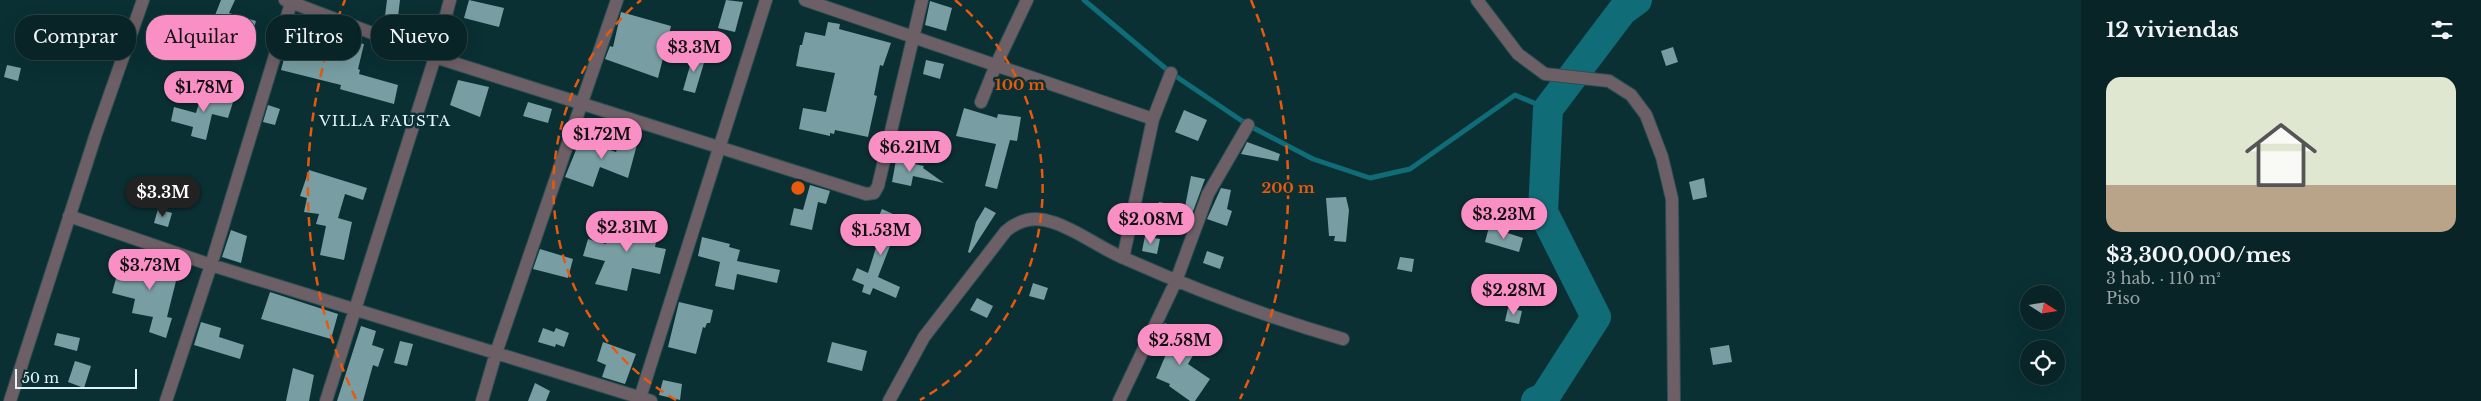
<!DOCTYPE html>
<html lang="es">
<meta charset="utf-8">
<style>
body{margin:0;font-family:"Libre Baskerville",serif;background:#112c2f;color:#f1f3f6;height:100vh;display:flex;flex-direction:column;font-size:19px;white-space:nowrap}
*{box-sizing:border-box;margin:0}
p{font-size:16px;color:#98a4a7}
.icon{flex:none;width:28px;height:28px;fill:none;stroke:currentColor;stroke-width:2;stroke-linecap:round;stroke-linejoin:round}
.map{position:relative;flex:1;overflow:hidden}
.panel{display:flex;flex-direction:column;background:#082427;width:400px}
.panel>*{flex:none}
.guide{position:absolute;left:15px;top:15px;width:475px;height:45px;display:flex;gap:10px}
.needle{width:32px;rotate:102deg}
.buttons{position:absolute;left:2020px;top:285px;display:grid;gap:10px}
.buttons a{display:grid;place-items:center;width:45px;height:45px;border-radius:50%;background:#082427;box-shadow:0 5px 20px #0002,0 0 0 1px #294144;font-size:25px}
.scale{position:absolute;left:15px;bottom:12px;width:122px;box-sizing:border-box;padding-left:5px;border:2px solid #e1f4f7;border-top:0;font-size:14px;line-height:18px;white-space:nowrap;color:#e1f4f7;-webkit-text-stroke:4px #0a3034;paint-order:stroke}
.price{position:absolute;translate:-50% -42px;padding:0 11px;border-radius:18px;background:#fa8fc6;color:#111;font-size:16px;line-height:32px;filter:drop-shadow(0 1px 2px #0008)}
.price::after{content:'';position:absolute;left:50%;top:30px;width:15px;height:11px;margin-left:-8px;background:inherit;clip-path:polygon(0 0,100% 0,50% 100%)}
.price.selected{background:#222;color:#fff}
ul{padding:0;list-style:none}
li{display:grid;align-content:center;gap:10px;height:265px;padding:0 25px}
li span{display:grid;place-items:center;height:155px;border-radius:15px;color:#555}
li>.icon{margin-inline-start:auto}
span .icon{width:90px;height:90px;fill:#fffc;stroke-width:1}
li b{font-size:21px}
h2{display:flex;justify-content:space-between;align-items:center;height:60px;padding:0 25px;font-size:21px}
.pill{padding:0 18px;border-radius:20px;background:#082427;box-shadow:0 5px 20px #0002,0 0 0 1px #294144;font-size:18px;line-height:45px}
.pill.selected{background:#fa8fc6;color:#111}
main{display:flex;flex:1;min-height:0}
.map>svg:first-child{display:block}
</style>
<main>
<div class="map">
<svg width="2081" height="401" viewBox="0 0 2081 401">
<rect width="100%" height="100%" fill="#0a3034"/>
<g fill="none" stroke-linecap="round" stroke-linejoin="round">
<path stroke="#106d77" stroke-width="5" d="M1084 0 1171 73 1248 125 1313 159 1370 178 1410 169 1515 95 1548 109"/>
<path stroke="#106d77" stroke-width="30" d="M1536 401 1544 398 1596 317 1543 212 1548 109 1622 11 1637 0"/>
</g>
<path fill="#789ea3" d="M221 0H235L229 13 256 21 251 38 235 34 212 23Z
M387 0H400L397 25 384 24Z
M469 0 504 8 499 27 464 18Z
M726 0 743 2 735 32 718 28Z
M930 1 952 8 946 31 925 25Z
M621 12 671 26 658 78 605 59 610 46 613 47Z
M294 21 332 34V36L364 44 358 69 360 70 359 74 398 85 394 104 343 90 340 89 341 85 281 70Z
M828 22 840 24 839 29 891 43 883 66 880 65 874 95 877 96 868 137 835 130 834 134 830 133V136L799 129 803 108 826 112 835 73 796 66 800 45H802L805 32 825 36Z
M1673 47 1678 62 1666 66 1661 51Z
M694 52 706 56 695 93 683 90Z
M926 60 944 64 940 79 923 74Z
M7 65 21 68 18 81 4 77Z
M458 80 489 87 480 117 450 105Z
M203 90 234 99 228 118 212 114 206 140 191 136 193 127 171 121 174 107 196 113Z
M528 102 552 109 548 123 523 116Z
M268 105 280 109 275 125 263 122Z
M964 108 997 118 998 114 1021 117 1017 141 1010 140 997 189 985 186 996 144 956 136Z
M1184 110 1207 120 1198 141 1175 132Z
M624 131 639 137 628 178 600 167 593 187 565 177 580 140 616 152Z
M1247 142 1280 154 1278 161 1241 154Z
M896 160 924 166 923 168 944 183 913 176 911 186 892 182Z
M309 170 367 188 363 200 345 194 338 218 352 222 344 260 320 255 326 226 316 224 319 214 304 212 307 198 300 196Z
M1191 176 1205 179 1188 225 1155 217 1159 202 1185 207Z
M1704 178 1707 197 1693 200 1689 182Z
M810 185 830 191 826 204 818 202 812 230 790 225 794 208 803 210Z
M1221 188 1231 190 1227 209 1232 211 1227 226 1207 219Z
M1346 197 1349 210 1346 242 1334 241 1335 236H1329L1326 198Z
M985 207 996 213 970 253 968 252 976 222Z
M158 209 172 213 168 227 154 223Z
M882 209 904 219 896 239 893 238 878 277 900 287 896 298 873 288 870 295 862 292 864 285 852 280 857 268 868 273 881 232 873 229Z
M616 215 659 227 655 247 666 249 660 274 632 268 627 291 595 284 605 261 583 256 588 239 606 244 607 240 610 241Z
M1489 227 1523 238 1519 252 1485 242Z
M231 230 247 236 241 263 222 257Z
M1145 236 1160 239 1157 254 1142 251Z
M702 237 730 244 729 247 740 250 737 261 780 270 777 283 737 274 734 290 715 286 720 262 698 256Z
M540 249 573 259 568 278 533 269Z
M1207 251 1224 257 1220 269 1203 263Z
M1400 257 1414 259 1412 272 1397 269Z
M168 259 187 265 184 279 177 277 167 317 172 318 166 338 149 332 153 317 132 313 135 299 112 293 121 260 164 272Z
M1033 283 1048 288 1044 300 1029 296Z
M270 292 338 314 331 339 261 319Z
M977 298 993 306 987 318 970 310Z
M679 302 713 310 710 323H707L705 328 703 327 696 354 668 347Z
M1508 308 1522 311 1519 324 1505 321Z
M201 322 221 328 219 337 244 345 240 359 194 345Z
M1165 323 1177 329 1174 334 1198 347 1188 364 1210 379 1195 401H1190L1169 386 1170 384 1156 378 1169 347 1157 341Z
M361 326 376 331 372 345 384 349 378 367 373 365 363 401H337Z
M543 328 554 332 556 328 569 333 564 347 556 344 555 347 538 342Z
M57 333 80 338 77 351 54 345Z
M400 341 413 344 407 366 394 363Z
M603 342 636 354 625 384 602 377 606 365 597 361Z
M832 342 867 351 862 371 827 362Z
M1729 345 1732 362 1713 365 1710 348Z
M75 361 91 366 84 388 68 382Z
M293 368 314 375 309 401H286Z
M663 380 682 384 680 400 659 395Z
M535 383 550 391 546 401H528Z"/>
<g fill="none" stroke-linecap="round" stroke-linejoin="round">
<g stroke="#2c4f53" stroke-width="14">
<path id="minor" d="M285 0 435 57 866 194 874 193 878 186 922 0
M805 0 1153 119 1171 73
M1477 0 1518 54 1545 74 1609 81 1631 95 1646 115 1662 157 1672 199 1674 401
M981 102 996 65 1027 0
M69 216 211 265 651 401
M1123 258 1153 119
M10 401 96 134 143 0
M166 401 211 265 292 0
M326 401 435 57 450 0
M482 401 496 353 617 0
M639 401 766 0
M889 401 924 337 1006 231C1019 220 1035 216 1052 222 1078 230 1101 249 1126 259 1196 290 1270 318 1343 339
M1119 401 1176 281 1208 194 1248 125"/>
</g>
<use href="#minor" stroke="#6c5f65" stroke-width="12"/>
</g>
<g fill="none" stroke="#e8590c" stroke-width="2.5" stroke-dasharray="9 6">
<path d="M676 400A245 245 0 0 1 641 0M955 0A245 245 0 0 1 920 400"/>
<path d="M356 399A490 490 0 0 1 345 0M1251 0A490 490 0 0 1 1240 399"/>
</g>
<g text-anchor="middle" dominant-baseline="central" stroke-width="5" stroke-linejoin="round" paint-order="stroke">
<g font-size="15" letter-spacing="1" fill="#e1f4f7" stroke="#0a3034">
<text x="385" y="120">VILLA FAUSTA</text>
</g>
</g>
<circle cx="798" cy="188" r="8" fill="#e8590c" stroke="#0a3034" stroke-width="2.5"/>
<g font-size="15" text-anchor="middle" font-weight="bold" fill="#e8590c" stroke="#0a3034" stroke-width="5" stroke-linejoin="round" paint-order="stroke">
<text x="1020" y="90">100 m</text>
<text x="1288" y="193">200 m</text>
</g>
</svg>
<div class="buttons">
<a><svg class="needle" viewBox="-14 -14 28 28"><path d="M0-13l5 13h-10z" fill="#e53935"/><path d="M0 13l5-13h-10z" fill="#98a4a7"/></svg></a>
<a><svg class="icon" aria-label="locate" viewBox="0 0 24 24"><circle cx="12" cy="12" r="6"/><path d="M12 2v4M12 18v4M2 12h4M18 12h4"/></svg></a>
</div>
<div class="scale">50 m</div>
<b class="price" style="left:694px;top:73px">$3.3M</b>
<b class="price" style="left:204px;top:113px">$1.78M</b>
<b class="price" style="left:602px;top:160px">$1.72M</b>
<b class="price" style="left:910px;top:173px">$6.21M</b>
<b class="price selected" style="left:163px;top:218px">$3.3M</b>
<b class="price" style="left:1504px;top:240px">$3.23M</b>
<b class="price" style="left:1151px;top:245px">$2.08M</b>
<b class="price" style="left:627px;top:253px">$2.31M</b>
<b class="price" style="left:881px;top:256px">$1.53M</b>
<b class="price" style="left:150px;top:291px">$3.73M</b>
<b class="price" style="left:1514px;top:316px">$2.28M</b>
<b class="price" style="left:1180px;top:366px">$2.58M</b>
<div class="guide">
<a class="pill">Comprar</a>
<a class="pill selected">Alquilar</a>
<a class="pill">Filtros</a>
<a class="pill">Nuevo</a>
</div>
</div>
<section class="panel">
<h2>12 viviendas<svg class="icon" aria-label="filters" viewBox="0 0 24 24"><path d="M4 7h16M4 17h16"/><circle cx="9" cy="7" r="2"/><circle cx="15" cy="17" r="2"/></svg></h2>
<ul>
<li><span style="background:linear-gradient(#dfe7d0 70%,#b9a48a 0)"><svg class="icon" aria-label="home" viewBox="0 0 24 24"><path d="M3 11l9-7 9 7M6 9v11h12V9"/></svg></span><div><b>$3,300,000/mes</b><p>3 hab. · 110 m²</p><p>Piso</p></div></li>
</ul>
</section>
</main>
